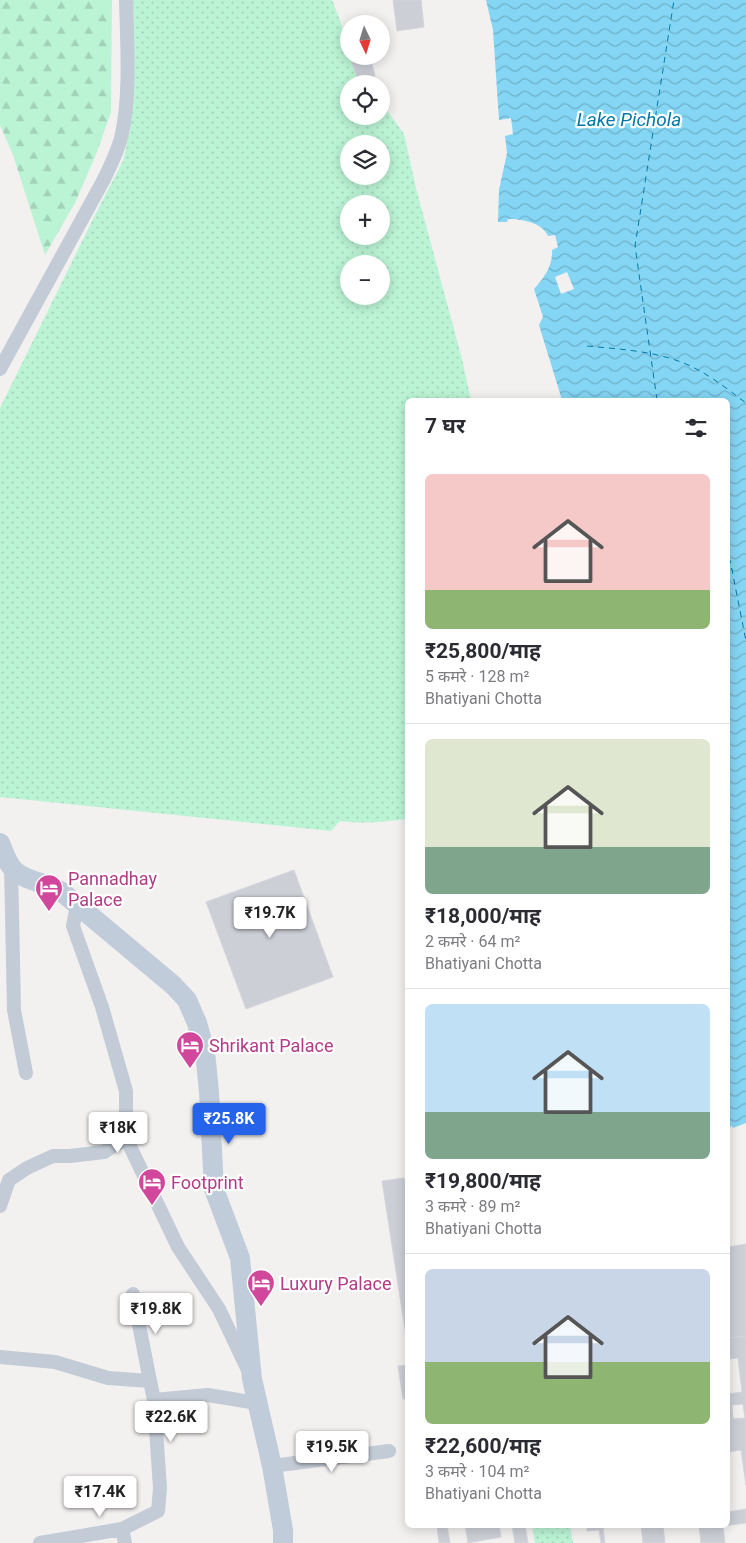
<!DOCTYPE html>
<html lang="hi">
<meta charset="utf-8">
<style>
body{margin:0;font-family:Roboto,"Noto Sans Devanagari",sans-serif;background:#f2f2f3;color:#2b2b33;height:100vh;display:flex;flex-direction:column;font-size:19px;white-space:nowrap}
*{box-sizing:border-box;margin:0}
p{font-size:16px;color:#7c7c81}
.icon{flex:none;width:28px;height:28px;fill:none;stroke:currentColor;stroke-width:2;stroke-linecap:round;stroke-linejoin:round}
.map{position:relative;flex:1;overflow:hidden}
.details{position:absolute;left:405px;top:398px;width:325px;height:1130px;display:flex;flex-direction:column;background:#fff;border-radius:8px;box-shadow:0 2px 12px #0003}
.details>*{flex:none}
.needle{width:32px;rotate:176deg}
.controls{position:absolute;left:340px;top:15px;display:grid;gap:10px}
.controls a{display:grid;place-items:center;width:50px;height:50px;border-radius:50%;background:#fff;box-shadow:0 2px 12px #0003;font-size:25px}
.price{position:absolute;translate:-50% -42px;padding:0 11px;border-radius:5px;background:#fff;color:#222;font-size:16px;line-height:32px;filter:drop-shadow(0 1px 2px #0008)}
.price::after{content:'';position:absolute;left:50%;top:30px;width:15px;height:11px;margin-left:-8px;background:inherit;clip-path:polygon(0 0,100% 0,50% 100%)}
.price.active{background:#2563eb;color:#fff}
ul{padding:0;list-style:none}
li{display:grid;align-content:center;gap:10px;height:265px;padding:0 20px}
li+li{border-top:1px solid #e1e1e2}
li span{display:grid;place-items:center;height:155px;border-radius:8px;color:#555}
li>.icon{margin-inline-start:auto}
span .icon{width:90px;height:90px;fill:#fffc;stroke-width:1}
li b{font-size:21px}
h2{display:flex;justify-content:space-between;align-items:center;height:60px;padding:0 20px;font-size:21px}
.map>svg:first-child{display:block}
</style>
<div class="map">
<svg width="746" height="1543" viewBox="0 0 746 1543">
<defs>
<pattern id="forest-firs" width="22" height="20" patternUnits="userSpaceOnUse" patternTransform="scale(1.25)"><rect width="22" height="20" fill="#bbf4d5"/><path d="M5 1l3.5 6h-7zM16 11l3.5 6h-7z" fill="#a2d3b9"/></pattern>
<pattern id="park-dots" width="8" height="8" patternUnits="userSpaceOnUse" patternTransform="scale(1.25)"><rect width="8" height="8" fill="#bbf4d5"/><path d="M2 2h.1M6 6h.1" fill="none" stroke="#a2d3b9" stroke-width="1.8" stroke-linecap="round"/></pattern>
<pattern id="water-waves" width="16" height="10" patternUnits="userSpaceOnUse" patternTransform="scale(1.25)"><rect width="16" height="10" fill="#84d6f4"/><path d="M0 5q4-4 8 0t8 0" fill="none" stroke="#6eb0c9"/></pattern>
</defs>
<rect width="100%" height="100%" fill="#f3f0f0"/>
<path fill="url(#forest-firs)" d="M0 0H112L111 112 97 152 75 203 45 255 13 155 0 125Z"/>
<path fill="url(#park-dots)" fill-rule="evenodd" d="M132 0H332L340 20 349 56H350L358 81 362 84H349V116H381V102L404 134 416 188 462 359 471 400H408L407 819C384 822 363 824 340 821L331 831 0 797V408L95 215 123 161 130 130ZM349 144H381V176H349ZM349 204H381V236H349ZM349 264H381V296H349Z
M532 1525H570L573 1543H535Z"/>
<path fill="url(#water-waves)" d="M486 0H746V1123L733 1128 732 1126 728 1128V400H562L539 325 543 317 534 289C544 278 553 266 552 250L558 247 555 235 548 236C542 222 521 219 508 219L507 222H498L499 190 507 153 505 136 513 134 511 118 499 120 493 30Z"/>
<path fill="#f3f0f0" d="M567 272 574 289 561 294 555 277Z"/>
<g fill="none" stroke-linecap="round" stroke-linejoin="round">
<path stroke="#027aa8" stroke-width="1" stroke-dasharray="6 5" stroke-linecap="butt" d="M587 346C619 349 652 351 681 362 705 371 726 388 746 403
M657 400 635 246 674 0
M728 558 730 560 746 641"/>
</g>
<path fill="#cccfd6" stroke="#d4d6dc" fill-rule="evenodd" d="M393 0H421L424 27 397 31Z
M350 56H370L375 76 358 81Z
M294 870 333 977 246 1009 206 902Z
M404 1178 408 1199V1349L382 1181Z
M746 1244V1336L728 1338V1247Z
M746 1336V1485L741 1450 728 1452V1386V1394L742 1392 738 1358 728 1359V1338ZM743 1404 745 1418 733 1419 732 1405Z
M408 1365V1399H403L398 1366Z
M746 1509V1523L723 1526 725 1543H701L699 1525H728V1512Z
M437 1525H447L450 1543H439Z
M465 1525H499L501 1537 468 1543Z
M512 1525H525L528 1543H515Z
M587 1525H627L603 1528 605 1543H601L599 1530 587 1531Z
M641 1525H663L665 1543H643Z"/>
<g fill="none" stroke-linecap="round" stroke-linejoin="round">
<path stroke="#c3cbd6" stroke-width="14" d="M0 369 103 181C110 167 117 153 121 138 131 97 127 42 126 0
M11 866 14 1010 26 1073
M77 905 73 926 102 1007 126 1091V1138L178 1247 219 1309 247 1368
M0 1206 9 1180 27 1168 53 1156H70L104 1152 126 1138
M133 1294 150 1381
M0 1357 55 1362 108 1378 150 1381 154 1400 208 1395 257 1403
M272 1466 389 1451
M122 1529 125 1543
M40 1543 122 1529 158 1511 160 1488 154 1400"/>
<path stroke="#c1ccdb" stroke-width="20" d="M0 843C4 852 7 864 15 871 27 882 47 882 62 892L173 985 187 1000 197 1023 205 1051 209 1092 214 1189 240 1258 252 1379 272 1466 283 1530V1543"/>
</g>
<defs>
<g id="hotel-pin" transform="scale(1.4375)"><path d="M0 17L-7.5 6A9.5 9.5 0 1 1 7.5 6Z" fill="#d1479c" stroke="#fff"/><path d="M-6-4.5h1.5V1H6V5H4.5V3h-9V5H-6ZM-4 0a1.8 1.8 0 1 1 3.6 0ZM.5 0V-2.5h3Q6-2.5 6 0Z" fill="#fff"/></g>
</defs>
<g fill-rule="evenodd">
<use href="#hotel-pin" x="49" y="888"/>
<use href="#hotel-pin" x="190" y="1045"/>
<use href="#hotel-pin" x="152" y="1182"/>
<use href="#hotel-pin" x="261" y="1283"/>
</g>
<g text-anchor="middle" dominant-baseline="central" stroke-width="4.5" stroke-linejoin="round" paint-order="stroke">
<g font-size="18" fill="#b23c85" stroke="#fff" text-anchor="start">
<text x="68" y="878">Pannadhay<tspan x="68" dy="21">Palace</tspan></text>
<text x="209" y="1045">Shrikant Palace</text>
<text x="171" y="1182">Footprint</text>
<text x="280" y="1283">Luxury Palace</text>
</g>
<g font-size="19" font-style="italic" fill="#027aa8" stroke="#fff">
<text x="629" y="119">Lake Pichola</text>
</g>
</g>
</svg>
<div class="controls">
<a><svg class="needle" viewBox="-14 -14 28 28"><path d="M0-13l5 13h-10z" fill="#e53935"/><path d="M0 13l5-13h-10z" fill="#7c7c81"/></svg></a>
<a><svg class="icon" aria-label="locate" viewBox="0 0 24 24"><circle cx="12" cy="12" r="6"/><path d="M12 2v4M12 18v4M2 12h4M18 12h4"/></svg></a>
<a><svg class="icon" aria-label="layers" viewBox="0 0 24 24"><path d="M12 4l9 5-9 5-9-5zM3 14l9 5 9-5"/></svg></a>
<a>+</a>
<a>−</a>
</div>
<b class="price" style="left:270px;top:939px">₹19.7K</b>
<b class="price active" style="left:229px;top:1145px">₹25.8K</b>
<b class="price" style="left:118px;top:1154px">₹18K</b>
<b class="price" style="left:156px;top:1335px">₹19.8K</b>
<b class="price" style="left:171px;top:1443px">₹22.6K</b>
<b class="price" style="left:332px;top:1473px">₹19.5K</b>
<b class="price" style="left:100px;top:1518px">₹17.4K</b>
<section class="details">
<h2>7 घर<svg class="icon" aria-label="filters" viewBox="0 0 24 24"><path d="M4 7h16M4 17h16"/><circle cx="9" cy="7" r="2"/><circle cx="15" cy="17" r="2"/></svg></h2>
<ul>
<li><span style="background:linear-gradient(#f6c9c9 75%,#8fb573 0)"><svg class="icon" aria-label="home" viewBox="0 0 24 24"><path d="M3 11l9-7 9 7M6 9v11h12V9"/></svg></span><div><b>₹25,800/माह</b><p>5 कमरे · 128 m²</p><p>Bhatiyani Chotta</p></div></li>
<li><span style="background:linear-gradient(#dfe7d0 70%,#7fa58c 0)"><svg class="icon" aria-label="home" viewBox="0 0 24 24"><path d="M3 11l9-7 9 7M6 9v11h12V9"/></svg></span><div><b>₹18,000/माह</b><p>2 कमरे · 64 m²</p><p>Bhatiyani Chotta</p></div></li>
<li><span style="background:linear-gradient(#bfe0f5 70%,#7fa58c 0)"><svg class="icon" aria-label="home" viewBox="0 0 24 24"><path d="M3 11l9-7 9 7M6 9v11h12V9"/></svg></span><div><b>₹19,800/माह</b><p>3 कमरे · 89 m²</p><p>Bhatiyani Chotta</p></div></li>
<li><span style="background:linear-gradient(#c9d6e8 60%,#8fb573 0)"><svg class="icon" aria-label="home" viewBox="0 0 24 24"><path d="M3 11l9-7 9 7M6 9v11h12V9"/></svg></span><div><b>₹22,600/माह</b><p>3 कमरे · 104 m²</p><p>Bhatiyani Chotta</p></div></li>
</ul>
</section>
</div>
